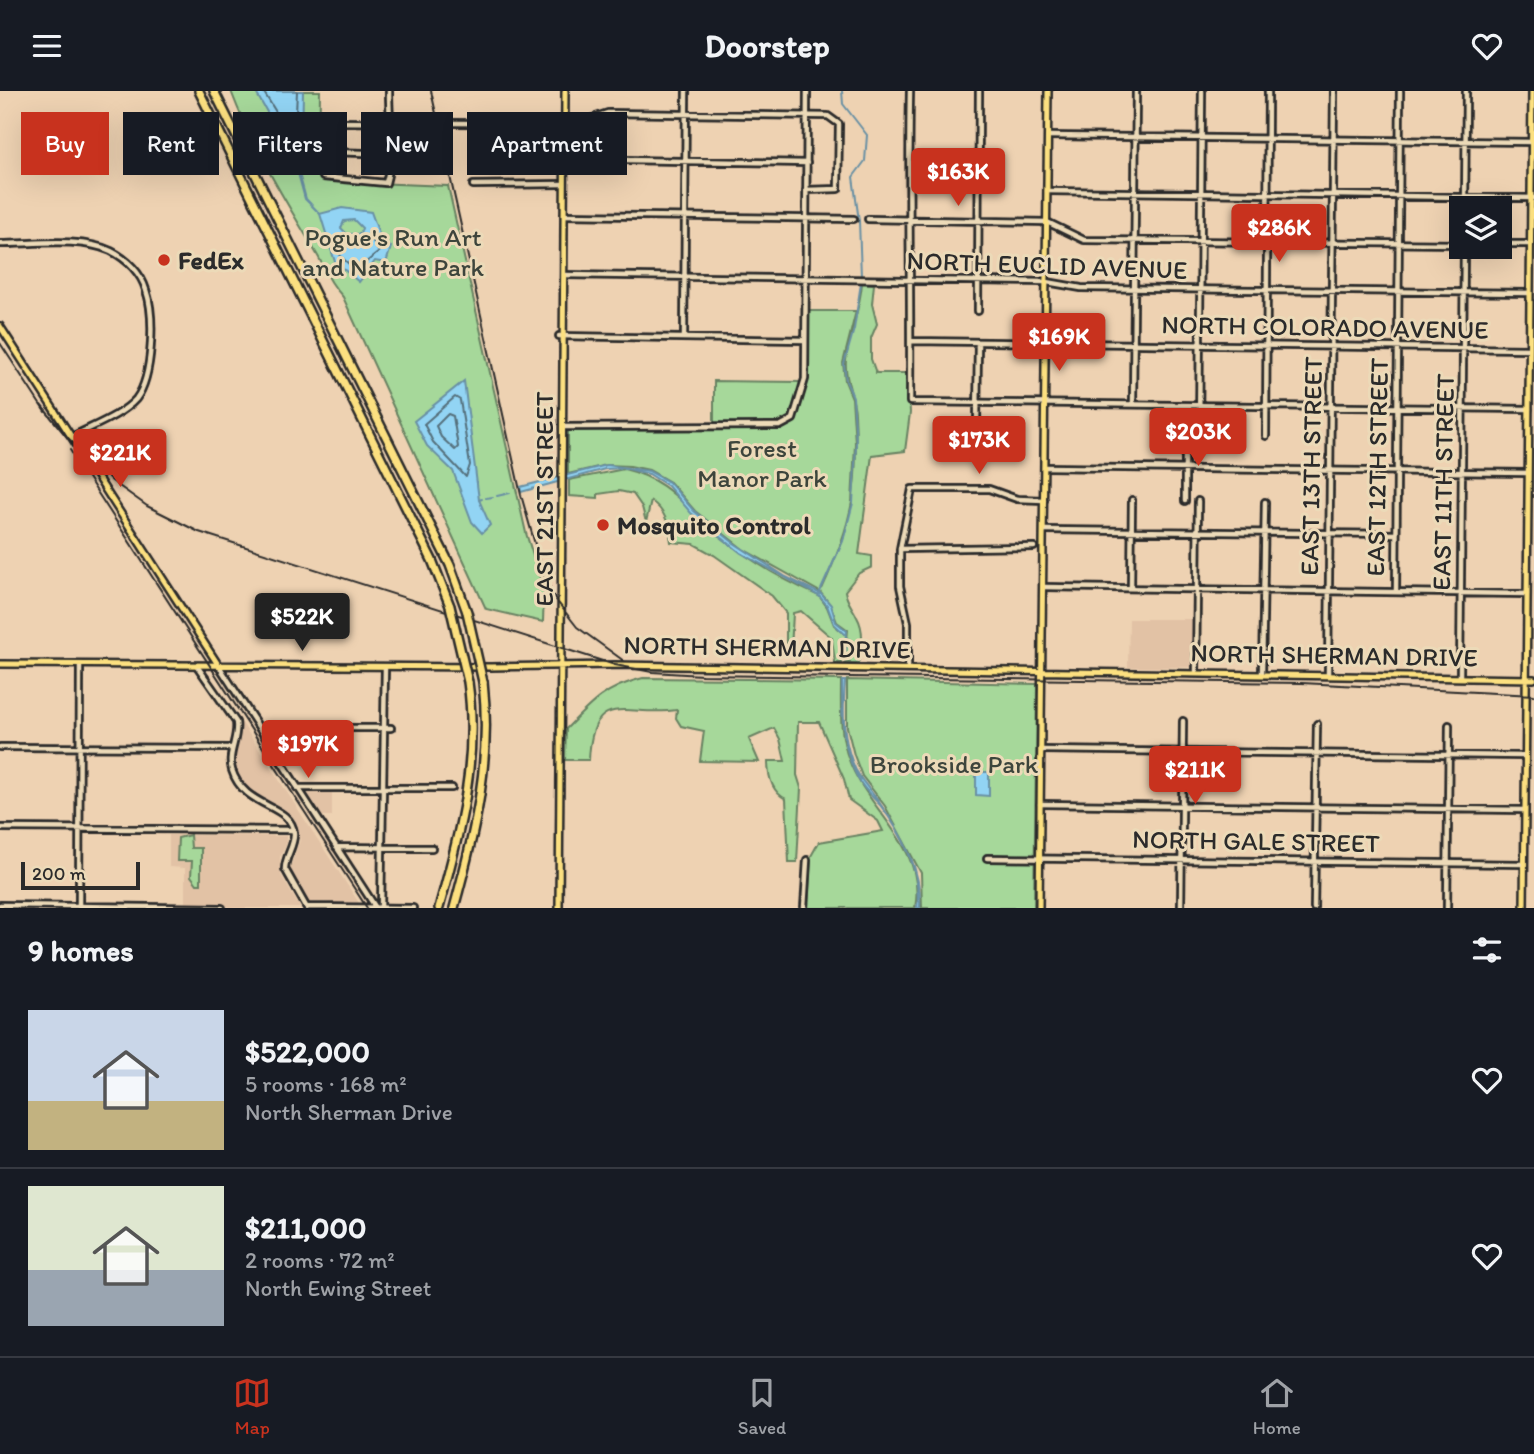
<!DOCTYPE html>
<meta charset="utf-8">
<style>
body{margin:0;font-family:Itim,sans-serif;background:#242831;color:#f1f3f6;height:100vh;display:flex;flex-direction:column;font-size:26px;white-space:nowrap}
*{box-sizing:border-box;margin:0}
p{font-size:23px;color:#9ea1a6}
.icon{flex:none;width:38px;height:38px;fill:none;stroke:currentColor;stroke-width:2;stroke-linecap:round;stroke-linejoin:round}
.map{position:relative;height:817px;overflow:hidden}
.drawer{display:flex;flex-direction:column;background:#171b24;flex:1}
.drawer>*{flex:none}
.hud{position:absolute;left:21px;top:21px;width:700px;height:63px;display:flex;gap:14px}
.controls{position:absolute;left:1449px;top:105px;display:grid;gap:14px}
.controls a{display:grid;place-items:center;width:63px;height:63px;border-radius:0px;background:#171b24;box-shadow:0 7px 28px #0002;font-size:35px}
.scale{position:absolute;left:21px;bottom:18px;width:119px;box-sizing:border-box;padding-left:7px;border:4px solid #2b2b2b;border-top:0;font-size:19px;line-height:24px;white-space:nowrap;color:#2b2b2b;-webkit-text-stroke:5px #ecdab8;paint-order:stroke}
.price{position:absolute;translate:-50% -60px;padding:0 16px;border-radius:7px;background:#c8321e;color:#fff;font-size:23px;line-height:46px;filter:drop-shadow(0 2px 4px #0008)}
.price::after{content:'';position:absolute;left:50%;top:42px;width:21px;height:16px;margin-left:-10px;background:inherit;clip-path:polygon(0 0,100% 0,50% 100%)}
.price.on{background:#222;color:#fff}
ul{padding:0;list-style:none}
li{display:flex;align-items:center;gap:21px;height:175px;padding:0 28px}
li+li{border-top:2px solid #363941}
li span{display:grid;place-items:center;flex:none;width:196px;height:140px;border-radius:0px;color:#555}
li>.icon{margin-inline-start:auto}
span .icon{width:84px;height:84px;fill:#fffc;stroke-width:1}
li b{font-size:30px}
h2{display:flex;justify-content:space-between;align-items:center;height:84px;padding:0 28px;font-size:30px}
.tag{padding:0 24px;border-radius:0px;background:#171b24;box-shadow:0 7px 28px #0002;font-size:24px;line-height:63px}
.tag.on{background:#c8321e;color:#fff}
header{display:flex;justify-content:space-between;align-items:center;height:91px;padding:0 28px;background:#171b24;font-size:32px;font-weight:700}
.tabs{display:flex;justify-content:space-around;align-items:center;height:98px;border-top:2px solid #363941;background:#171b24;font-size:19px;color:#9ea1a6}
.tabs a{display:grid;justify-items:center;gap:4px}
.tabs .on{color:#c8321e}
.map>svg:first-child{display:block}
</style>
<header><svg class="icon" aria-label="menu" viewBox="0 0 24 24"><path d="M4 6h16M4 12h16M4 18h16"/></svg>Doorstep<svg class="icon" aria-label="heart" viewBox="0 0 24 24"><path d="M12 20l-8-8c-3-5 5-10 8-4 3-6 11-1 8 4z"/></svg></header>
<div class="map">
<svg width="1534" height="817" viewBox="0 0 1534 817">
<rect width="100%" height="100%" fill="#eed2b2"/>
<filter id="ink" filterUnits="userSpaceOnUse"><feTurbulence type="fractalNoise" baseFrequency=".0143" numOctaves="2"/><feDisplacementMap in="SourceGraphic" scale="14" xChannelSelector="R" yChannelSelector="G"/><feConvolveMatrix kernelMatrix="1 2 1 2 8 2 1 2 1" color-interpolation-filters="sRGB"/></filter>
<g filter="url(#ink)">
<path fill="#e2c2a5" d="M1129 528H1192V576H1128Z
M240 629 359 812 309 811 290 777 300 749 292 725 280 715 255 705 244 696 237 684 233 662Z
M304 701H332V725H320Z
M169 744 286 745V754L280 766 281 784 300 817H231L212 812H185V777L169 776Z"/>
<path fill="#a6d89a" stroke="#688262" stroke-width="2" d="M231 0H320L319 73 323 90 448 95 526 442 544 500 543 531 486 518 343 206C327 189 326 178 315 160 285 109 252 56 231 0Z
M862 192 874 193 872 213 877 233 871 247V268L876 282H908L910 322 905 360 872 364 859 463 872 465V476L859 482 845 500C847 512 852 515 857 526 865 540 862 557 858 572H845L848 539 837 531 830 513 820 501 743 458 695 420 670 391 649 379 630 375 606 374 568 383V338H714V290L802 291 793 320 806 291V220H856L843 272 845 290 852 307 855 352 852 412 843 449 822 498C853 431 859 396 855 322 854 305 844 288 846 270 848 244 860 221 862 192Z
M624 378C671 389 685 418 722 447 752 471 785 490 819 505L827 516 834 534 846 544 842 572H835L832 547 801 520 793 522 791 559 786 558V522L772 505 714 464 694 453 671 451C669 434 666 420 651 410L646 431 642 416 633 403 619 400 598 403V407L569 405V389Z
M643 587 841 589C841 617 839 643 849 669 866 718 927 755 915 817H808L811 765 819 751 883 740 878 730 849 709 844 688 819 631H798L797 684 801 697 797 771H789L786 708C772 701 768 685 768 670H785L780 648 774 637 749 648 759 671 700 670 704 640 681 635 676 627 677 619C627 627 592 596 589 669H565L566 638C592 611 606 596 643 587Z
M847 589 1037 593 1034 817H922L921 782 885 715 862 685 854 664 847 636Z
M190 744 191 757H201V793H197L191 785 192 770H177L178 747Z"/>
<path fill="#92d4f4" stroke="#6990a4" stroke-width="2" fill-rule="evenodd" d="M255 0H303L302 54 293 61 306 108 320 123 342 117 371 121 382 151 391 156 386 172 375 170 359 191 335 171 320 123 305 108 292 60 288 58ZM354 129 362 137 360 143H347L341 137 344 130Z
M464 290 479 409 490 434 482 442 472 431 453 380 427 355 414 330Z
M607 374 649 380 669 391 694 420 734 452 786 486 821 503 831 514 836 531 847 540 845 568 846 544 834 533 827 514 819 505 741 462 691 422 668 395 649 383 624 377 605 378 521 401 520 396Z
M842 590H845C843 618 842 644 852 670 858 688 871 699 881 714 903 744 922 779 920 817H917C922 781 902 742 880 714 873 706 864 699 859 689 841 657 842 626 842 590Z
M976 681H989V705L976 704Z"/>
<g fill="none" stroke-linecap="round" stroke-linejoin="round">
<path stroke="#546f7b" stroke-width="2" d="M263 0 292 47 295 44 297 0
M369 143 379 161 356 179 341 166 335 148 339 145C350 154 360 152 369 143Z
M455 306 460 309 470 374 466 386 433 351 424 333Z
M448 323 453 325 458 356 455 359 441 346 436 335Z"/>
<path stroke="#6990a4" stroke-width="2" d="M842 0 843 13 867 44 865 70 853 86 859 130 861 185
M497 405 510 402
M486 407 493 406
M479 409 482 408
M819 503 843 450 853 412 856 352 853 306 846 290 844 273 854 238 861 192"/>
<g stroke="#2b2b2b" stroke-width="10">
<path id="minor" d="M389 0C389 29 394 65 386 92L323 86 320 75 323 65 330 61 432 64 435 63 433 32
M910 0C908 104 911 207 910 311L1529 318
M329 31 575 33 608 22 828 25 839 33 838 98 806 99
M1048 45 1533 51
M565 68 807 72
M473 94 564 93
M1047 100 1534 107
M1465 117 1466 0
M564 124 854 128
M868 128 1047 131 1084 149 1461 153
M0 153C34 153 80 146 111 160 127 168 141 182 146 199 155 225 153 286 136 308 121 325 92 335 72 346
M1500 153H1531
M564 184 1047 191 1081 197 1530 202
M978 220 979 0
M559 245 805 249
M684 247 686 0
M911 250 1529 258
M1133 313 1136 0
M977 333 978 251
M563 336 780 335 793 328 805 288 807 0
M1199 344 1202 0
M1266 345 1268 0
M1045 376 1528 382
M1185 410V344
M1045 439 1396 443
M900 458 1034 456
M1044 496 1527 503
M1131 497 1132 409
M1396 501 1400 0
M197 575 236 631C239 647 227 662 232 679 244 718 291 712 294 742 295 755 285 765 285 778L307 817
M219 575 376 817
M908 577V532L900 495V458L912 398H989L1017 408 1044 409
M1196 582 1198 410
M1262 582 1265 411
M1328 583 1334 0
M1460 585 1464 156
M259 637H391
M0 656 231 657
M1041 659 1525 665
M297 697H452
M1040 713 1525 719
M0 737 293 739
M336 756 432 757
M987 767 1524 773
M0 814 222 817
M307 816 413 817
M79 817 80 574
M381 817 385 576
M804 817 807 769
M1181 817 1183 630
M1314 817 1317 633
M1447 817 1449 634"/>
</g>
<g stroke="#2b2b2b" stroke-width="10">
<path id="major" d="M0 235 219 575
M0 573 491 576 615 574 1534 588
M559 817 565 0
M1039 817 1048 0
M1524 817 1532 0"/>
</g>
<g stroke="#2b2b2b" stroke-width="12">
<path id="highway" d="M199 0 432 469 450 515
M214 0 450 474 467 521
M439 817C460 742 479 669 468 591
M454 817C475 741 492 670 483 591"/>
</g>
<use href="#minor" stroke="#ecdab8" stroke-width="4.5"/>
<use href="#major" stroke="#fce080" stroke-width="5"/>
<use href="#highway" stroke="#fce080" stroke-width="7"/>
<path stroke="#2b2b2b" stroke-width="2" d="M431 0 521 404 544 485 556 509 577 536 624 570
M0 252 45 321
M41 314 66 345 112 390 147 415 199 441 615 574 652 581 702 584 1302 592 1534 604
M70 359 367 817"/>
<g stroke="#2b2b2b" stroke-width="12" stroke-linecap="butt">
<path id="highway-bridge" d="M450 515 468 591
M467 521 483 591"/>
</g>
<use href="#highway-bridge" stroke="#fce080" stroke-width="7"/>
</g>
</g>
<g fill="#c8321e" stroke="#ecdab8" stroke-width="2.5">
<circle cx="164" cy="169" r="7"/>
<circle cx="603" cy="434" r="7"/>
</g>
<g text-anchor="middle" dominant-baseline="central" stroke-width="6" stroke-linejoin="round" paint-order="stroke">
<g font-size="26" fill="#3d453c" stroke="#ecdab8">
<text x="393" y="146">Pogue's Run Art<tspan x="393" dy="30">and Nature Park</tspan></text>
<text x="762" y="357">Forest<tspan x="762" dy="30">Manor Park</tspan></text>
<text x="954" y="673">Brookside Park</text>
</g>
<g font-size="26" font-weight="bold" fill="#2b2b2b" stroke="#ecdab8" text-anchor="start">
<text x="178" y="169">FedEx</text>
<text x="617" y="434">Mosquito Control</text>
</g>
<g font-size="26" fill="#2b2b2b" stroke="#ecdab8">
<text transform="translate(1047 174) rotate(2)">NORTH EUCLID AVENUE</text>
<text transform="translate(1325 236) rotate(1)">NORTH COLORADO AVENUE</text>
<text transform="translate(1311 375) rotate(-89)">EAST 13TH STREET</text>
<text transform="translate(1377 376) rotate(-89)">EAST 12TH STREET</text>
<text transform="translate(1443 391) rotate(-89)">EAST 11TH STREET</text>
<text transform="translate(544 408) rotate(-90)">EAST 21ST STREET</text>
<text transform="translate(767 556) rotate(1)">NORTH SHERMAN DRIVE</text>
<text transform="translate(1334 564) rotate(1)">NORTH SHERMAN DRIVE</text>
<text transform="translate(1256 750) rotate(1)">NORTH GALE STREET</text>
</g>
</g>
</svg>
<div class="controls">
<a><svg class="icon" aria-label="layers" viewBox="0 0 24 24"><path d="M12 4l9 5-9 5-9-5zM3 14l9 5 9-5"/></svg></a>
</div>
<div class="scale">200 m</div>
<b class="price" style="left:958px;top:117px">$163K</b>
<b class="price" style="left:1279px;top:173px">$286K</b>
<b class="price" style="left:1059px;top:282px">$169K</b>
<b class="price" style="left:1198px;top:377px">$203K</b>
<b class="price" style="left:979px;top:385px">$173K</b>
<b class="price" style="left:120px;top:398px">$221K</b>
<b class="price on" style="left:302px;top:562px">$522K</b>
<b class="price" style="left:308px;top:689px">$197K</b>
<b class="price" style="left:1195px;top:715px">$211K</b>
<div class="hud">
<a class="tag on">Buy</a>
<a class="tag">Rent</a>
<a class="tag">Filters</a>
<a class="tag">New</a>
<a class="tag">Apartment</a>
</div>
</div>
<section class="drawer">
<h2>9 homes<svg class="icon" aria-label="filters" viewBox="0 0 24 24"><path d="M4 7h16M4 17h16"/><circle cx="9" cy="7" r="2"/><circle cx="15" cy="17" r="2"/></svg></h2>
<ul>
<li><span style="background:linear-gradient(#c9d6e8 65%,#c2b280 0)"><svg class="icon" aria-label="home" viewBox="0 0 24 24"><path d="M3 11l9-7 9 7M6 9v11h12V9"/></svg></span><div><b>$522,000</b><p>5 rooms · 168 m²</p><p>North Sherman Drive</p></div><svg class="icon" aria-label="heart" viewBox="0 0 24 24"><path d="M12 20l-8-8c-3-5 5-10 8-4 3-6 11-1 8 4z"/></svg></li>
<li><span style="background:linear-gradient(#dfe7d0 60%,#9aa5b1 0)"><svg class="icon" aria-label="home" viewBox="0 0 24 24"><path d="M3 11l9-7 9 7M6 9v11h12V9"/></svg></span><div><b>$211,000</b><p>2 rooms · 72 m²</p><p>North Ewing Street</p></div><svg class="icon" aria-label="heart" viewBox="0 0 24 24"><path d="M12 20l-8-8c-3-5 5-10 8-4 3-6 11-1 8 4z"/></svg></li>
</ul>
</section>
<nav class="tabs">
<a class="on"><svg class="icon" aria-label="map" viewBox="0 0 24 24"><path d="M3 6l6-2 6 2 6-2v14l-6 2-6-2-6 2zM9 4v14M15 6v14"/></svg>Map</a>
<a><svg class="icon" aria-label="saved" viewBox="0 0 24 24"><path d="M7 4h10v16l-5-4-5 4z"/></svg>Saved</a>
<a><svg class="icon" aria-label="home" viewBox="0 0 24 24"><path d="M3 11l9-7 9 7M6 9v11h12V9"/></svg>Home</a>
</nav>
